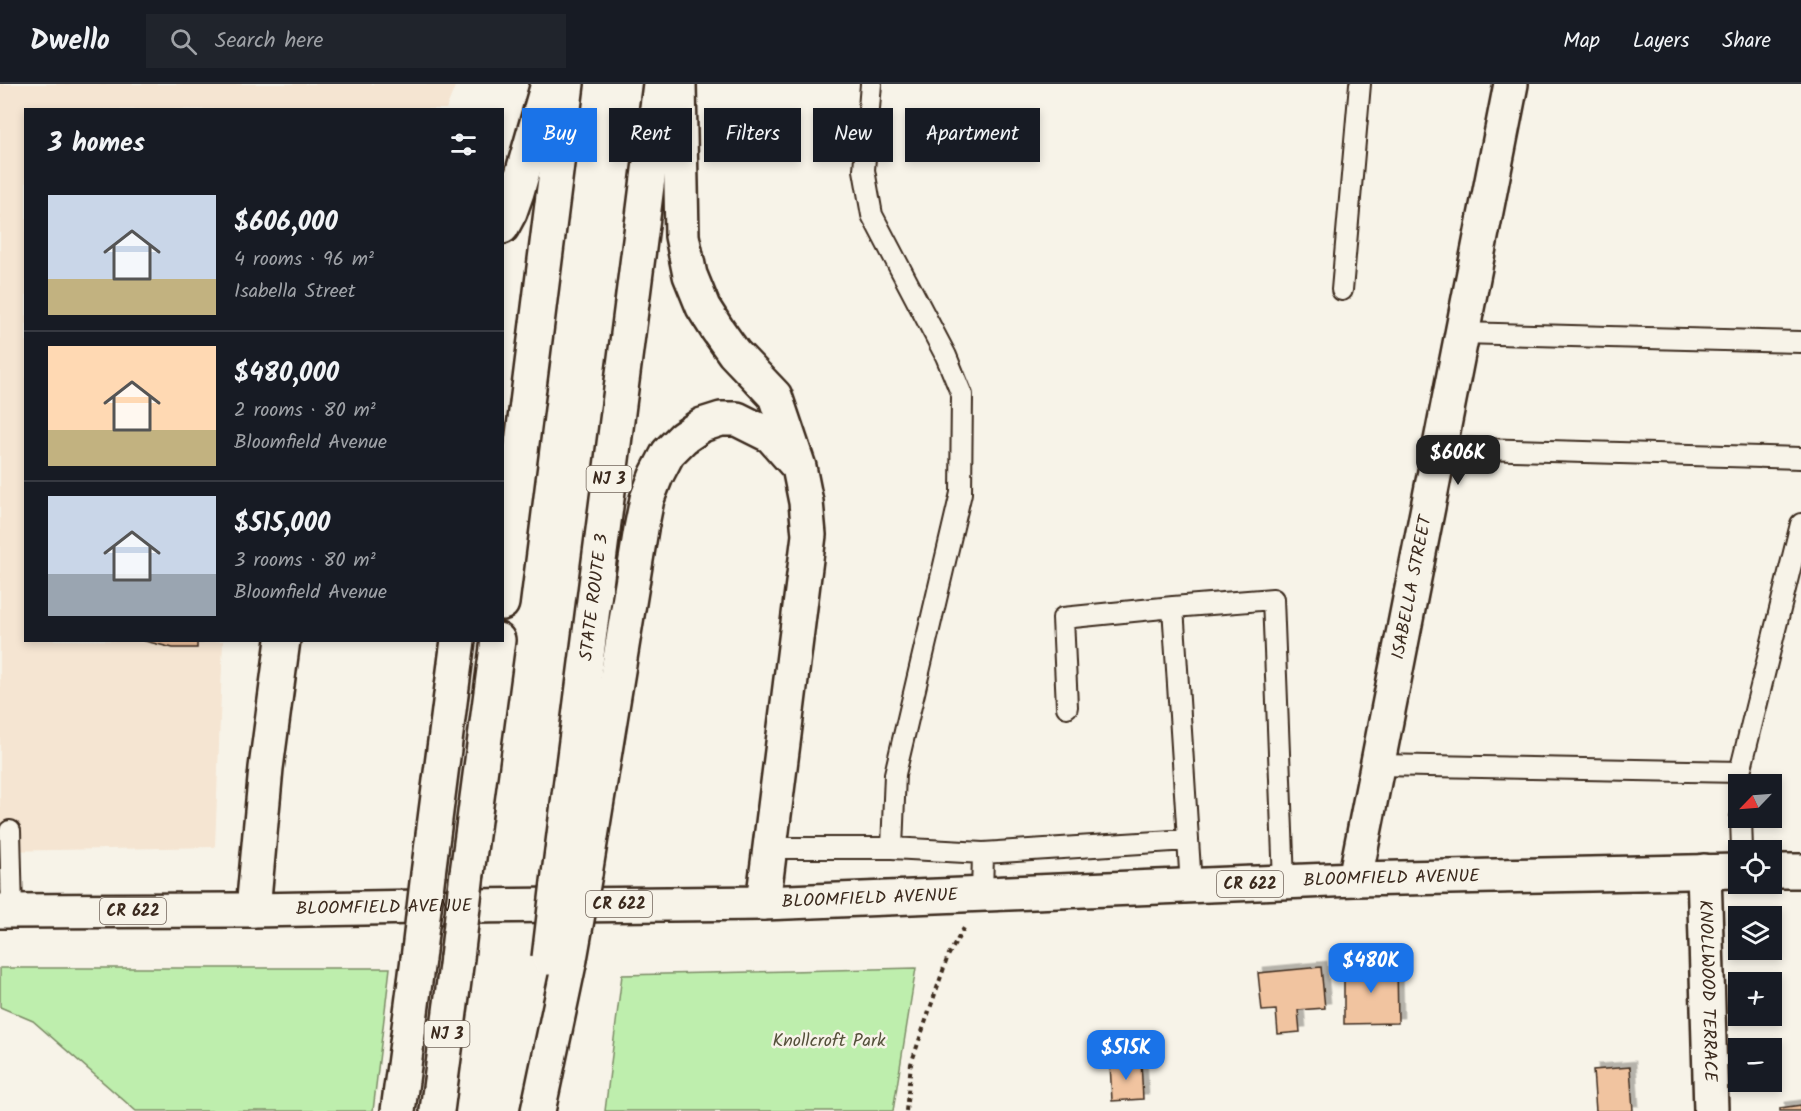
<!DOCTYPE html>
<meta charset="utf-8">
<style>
body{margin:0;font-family:Kalam,sans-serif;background:#20242c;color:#f1f3f6;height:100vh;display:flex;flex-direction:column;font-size:22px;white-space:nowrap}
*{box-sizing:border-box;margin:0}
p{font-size:20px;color:#9ea1a6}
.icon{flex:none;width:33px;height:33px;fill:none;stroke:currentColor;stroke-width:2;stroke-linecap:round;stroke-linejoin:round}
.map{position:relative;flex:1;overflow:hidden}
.details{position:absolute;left:24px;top:24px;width:480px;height:534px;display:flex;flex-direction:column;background:#171b24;border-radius:0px;box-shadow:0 3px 9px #0003}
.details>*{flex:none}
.top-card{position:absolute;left:522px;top:24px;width:570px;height:54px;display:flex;gap:12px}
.needle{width:39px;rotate:245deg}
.buttons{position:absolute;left:1728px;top:690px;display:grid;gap:12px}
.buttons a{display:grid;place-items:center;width:54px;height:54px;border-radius:0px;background:#171b24;box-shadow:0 3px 9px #0003;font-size:30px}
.price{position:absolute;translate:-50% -51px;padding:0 14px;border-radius:12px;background:#1a73e8;color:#fff;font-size:20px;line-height:39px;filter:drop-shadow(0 2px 3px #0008)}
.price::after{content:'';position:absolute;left:50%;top:36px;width:18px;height:14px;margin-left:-9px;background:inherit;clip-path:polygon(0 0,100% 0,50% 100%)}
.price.selected{background:#222;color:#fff}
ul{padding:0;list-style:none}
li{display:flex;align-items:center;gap:18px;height:150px;padding:0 24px}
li+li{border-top:2px solid #363941}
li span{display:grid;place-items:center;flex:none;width:168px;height:120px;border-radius:0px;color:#555}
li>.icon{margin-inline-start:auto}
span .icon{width:72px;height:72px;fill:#fffc;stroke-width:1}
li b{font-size:26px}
h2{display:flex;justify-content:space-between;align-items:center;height:72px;padding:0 24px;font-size:26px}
.tag{padding:0 21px;border-radius:0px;background:#171b24;box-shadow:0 3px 9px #0003;font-size:21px;line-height:54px}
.tag.selected{background:#1a73e8;color:#fff}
header{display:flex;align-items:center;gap:36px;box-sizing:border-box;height:84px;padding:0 30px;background:#171b24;border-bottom:2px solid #363941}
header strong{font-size:28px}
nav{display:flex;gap:33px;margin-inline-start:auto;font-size:21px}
.search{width:420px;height:54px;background:#20242c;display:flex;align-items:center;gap:15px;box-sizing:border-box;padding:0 21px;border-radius:0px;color:#9ea1a6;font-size:22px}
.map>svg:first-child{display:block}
</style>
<header>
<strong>Dwello</strong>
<div class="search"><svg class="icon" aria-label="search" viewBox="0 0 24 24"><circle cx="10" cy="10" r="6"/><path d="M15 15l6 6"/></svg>Search here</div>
<nav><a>Map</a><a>Layers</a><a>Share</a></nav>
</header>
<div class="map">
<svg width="1801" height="1027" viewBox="0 0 1801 1027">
<defs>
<filter id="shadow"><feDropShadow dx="5.5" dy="-5.5" stdDeviation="0" flood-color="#0004"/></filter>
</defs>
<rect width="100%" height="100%" fill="#f7f3e8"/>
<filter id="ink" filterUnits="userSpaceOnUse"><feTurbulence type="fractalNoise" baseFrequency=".0167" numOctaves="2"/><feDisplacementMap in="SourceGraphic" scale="12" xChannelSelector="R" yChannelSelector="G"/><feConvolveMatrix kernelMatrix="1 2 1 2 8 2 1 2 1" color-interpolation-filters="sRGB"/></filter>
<g filter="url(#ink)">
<path fill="#f5e5d2" d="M0 0H456L446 25 26 26V556L223 557 215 763 0 767Z"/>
<path fill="#beeead" stroke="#7c8c66" stroke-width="1.5" d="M0 884H390L373 1027H136L33 937 0 923Z
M916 884 893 1027H605L622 891Z"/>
<path fill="#f1c4a0" stroke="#3b2a1e" stroke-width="1.5" filter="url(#shadow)" d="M141 556H197V564H173Z
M1344 881H1397L1398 939 1344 940Z
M1321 883 1325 924 1298 926 1300 948 1278 950 1276 926 1262 927 1258 889Z
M1141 977 1143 1015 1112 1017 1110 979Z
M1630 983 1633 1027H1596L1593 986Z
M1801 1021V1027H1780V1024Z"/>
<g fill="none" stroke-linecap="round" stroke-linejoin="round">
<g stroke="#3b2a1e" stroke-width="24">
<path id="service" d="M871 0 864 86 872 131 946 272 962 311 961 409 895 690 892 764
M1342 206 1360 0
M1462 249 1801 258
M1440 364 1801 374
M1067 623 1063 534 1173 523
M1378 681 1740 688V700
M1740 688 1801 440
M1741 734 1742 766
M10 747 12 827
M770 764H892L983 769
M1191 802 1173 523 1273 515 1284 798
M982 812 983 769 1188 756"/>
</g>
<g stroke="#3b2a1e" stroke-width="38">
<g id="minor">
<path id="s1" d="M1704 787 1711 1027"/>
<path id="s2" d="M1355 795 1511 0"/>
</g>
</g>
<g stroke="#3b2a1e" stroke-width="38">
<g id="primary">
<path d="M1772 787H1801"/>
<path id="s3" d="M0 827 253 826 476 822 763 819 1355 795 1738 787"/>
</g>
</g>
<g stroke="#3b2a1e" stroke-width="38">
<g id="trunk">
<path d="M679 0 682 152 690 191 703 223 717 245 734 269 775 312 799 383 806 418 809 451 763 819"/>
<path d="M502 143 510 128 517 108 548 0"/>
<path d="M502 519 567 0"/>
<path d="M467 789 498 556"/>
<path d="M428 790 458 556"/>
<path id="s4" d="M559 790 660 0"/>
<path d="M585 790 641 445 647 415 656 392 668 369 683 354 702 341 721 335H737L771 352 794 378"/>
<path d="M253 826 266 684 283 556"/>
<path d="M398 1027 418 875"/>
<path d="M437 1027 457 874"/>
<path d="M538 1027 570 875"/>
</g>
</g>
<path stroke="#3b2a1e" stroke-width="4" stroke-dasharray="4.5 4.5" stroke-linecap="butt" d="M906 1027 911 980 948 872 964 844"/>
<use href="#service" stroke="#f7f3e8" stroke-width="20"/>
<use href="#minor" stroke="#f7f3e8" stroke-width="33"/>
<use href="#primary" stroke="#f7f3e8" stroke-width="33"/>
<use href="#trunk" stroke="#f7f3e8" stroke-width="33"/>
<g stroke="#3b2a1e" stroke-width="38" stroke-linecap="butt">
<path id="trunk-bridge" d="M457 874 467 789
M549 874 559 790
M418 875 428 790
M570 875 585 790"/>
</g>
<use href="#trunk-bridge" stroke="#f7f3e8" stroke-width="33"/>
</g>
</g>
<g text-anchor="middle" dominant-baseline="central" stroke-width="5" stroke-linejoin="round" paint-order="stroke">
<g fill="#f7f3e8" stroke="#73665b" stroke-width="1.5">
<rect x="586.5" y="382" width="45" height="26" rx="4.5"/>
<rect x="1217" y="787" width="66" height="26" rx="4.5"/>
<rect x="586" y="807" width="66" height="26" rx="4.5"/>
<rect x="100" y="814" width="66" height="26" rx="4.5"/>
<rect x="424.5" y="937" width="45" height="26" rx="4.5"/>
</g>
<g font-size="16" font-weight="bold" fill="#3b2a1e">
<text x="609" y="395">NJ 3</text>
<text x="1250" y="800">CR 622</text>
<text x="619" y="820">CR 622</text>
<text x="133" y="827">CR 622</text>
<text x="447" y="950">NJ 3</text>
</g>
<g font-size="18" fill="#3b2a1e" stroke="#f7f3e8">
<text stroke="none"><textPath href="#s2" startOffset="297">ISABELLA STREET</textPath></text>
<text stroke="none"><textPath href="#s4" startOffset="279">STATE ROUTE 3</textPath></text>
<text stroke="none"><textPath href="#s3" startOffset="1392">BLOOMFIELD AVENUE</textPath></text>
<text stroke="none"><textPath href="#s3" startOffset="870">BLOOMFIELD AVENUE</textPath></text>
<text stroke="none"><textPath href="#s3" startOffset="384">BLOOMFIELD AVENUE</textPath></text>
<text stroke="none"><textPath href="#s1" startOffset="120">KNOLLWOOD TERRACE</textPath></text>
</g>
<g font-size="18" fill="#55513b" stroke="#f7f3e8">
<text x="829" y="957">Knollcroft Park</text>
</g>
</g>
</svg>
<div class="buttons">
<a><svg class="needle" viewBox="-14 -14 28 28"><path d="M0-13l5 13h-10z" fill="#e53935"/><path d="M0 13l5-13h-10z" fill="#9ea1a6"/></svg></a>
<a><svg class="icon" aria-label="locate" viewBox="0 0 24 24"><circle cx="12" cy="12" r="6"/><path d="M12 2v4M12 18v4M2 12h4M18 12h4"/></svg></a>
<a><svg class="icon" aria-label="layers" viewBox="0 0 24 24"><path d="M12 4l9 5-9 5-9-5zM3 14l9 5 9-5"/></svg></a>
<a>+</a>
<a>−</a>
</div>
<b class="price selected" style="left:1458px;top:402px">$606K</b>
<b class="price" style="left:1371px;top:910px">$480K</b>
<b class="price" style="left:1126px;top:997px">$515K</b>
<div class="top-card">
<a class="tag selected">Buy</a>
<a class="tag">Rent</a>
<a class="tag">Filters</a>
<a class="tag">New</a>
<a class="tag">Apartment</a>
</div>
<section class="details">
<h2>3 homes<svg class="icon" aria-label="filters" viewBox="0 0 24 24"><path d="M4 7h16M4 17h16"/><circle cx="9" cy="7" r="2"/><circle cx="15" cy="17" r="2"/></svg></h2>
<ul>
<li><span style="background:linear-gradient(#c9d6e8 70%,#c2b280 0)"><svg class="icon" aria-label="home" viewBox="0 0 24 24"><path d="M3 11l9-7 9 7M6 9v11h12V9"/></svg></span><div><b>$606,000</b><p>4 rooms · 96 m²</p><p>Isabella Street</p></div></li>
<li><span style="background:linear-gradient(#ffd9b3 70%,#c2b280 0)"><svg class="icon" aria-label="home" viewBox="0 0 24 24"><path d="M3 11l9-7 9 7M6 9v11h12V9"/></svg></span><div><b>$480,000</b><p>2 rooms · 80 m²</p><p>Bloomfield Avenue</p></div></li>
<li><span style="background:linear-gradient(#c9d6e8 65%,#9aa5b1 0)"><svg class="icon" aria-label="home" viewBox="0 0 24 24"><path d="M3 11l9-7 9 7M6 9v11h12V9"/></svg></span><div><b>$515,000</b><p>3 rooms · 80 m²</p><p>Bloomfield Avenue</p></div></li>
</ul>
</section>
</div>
